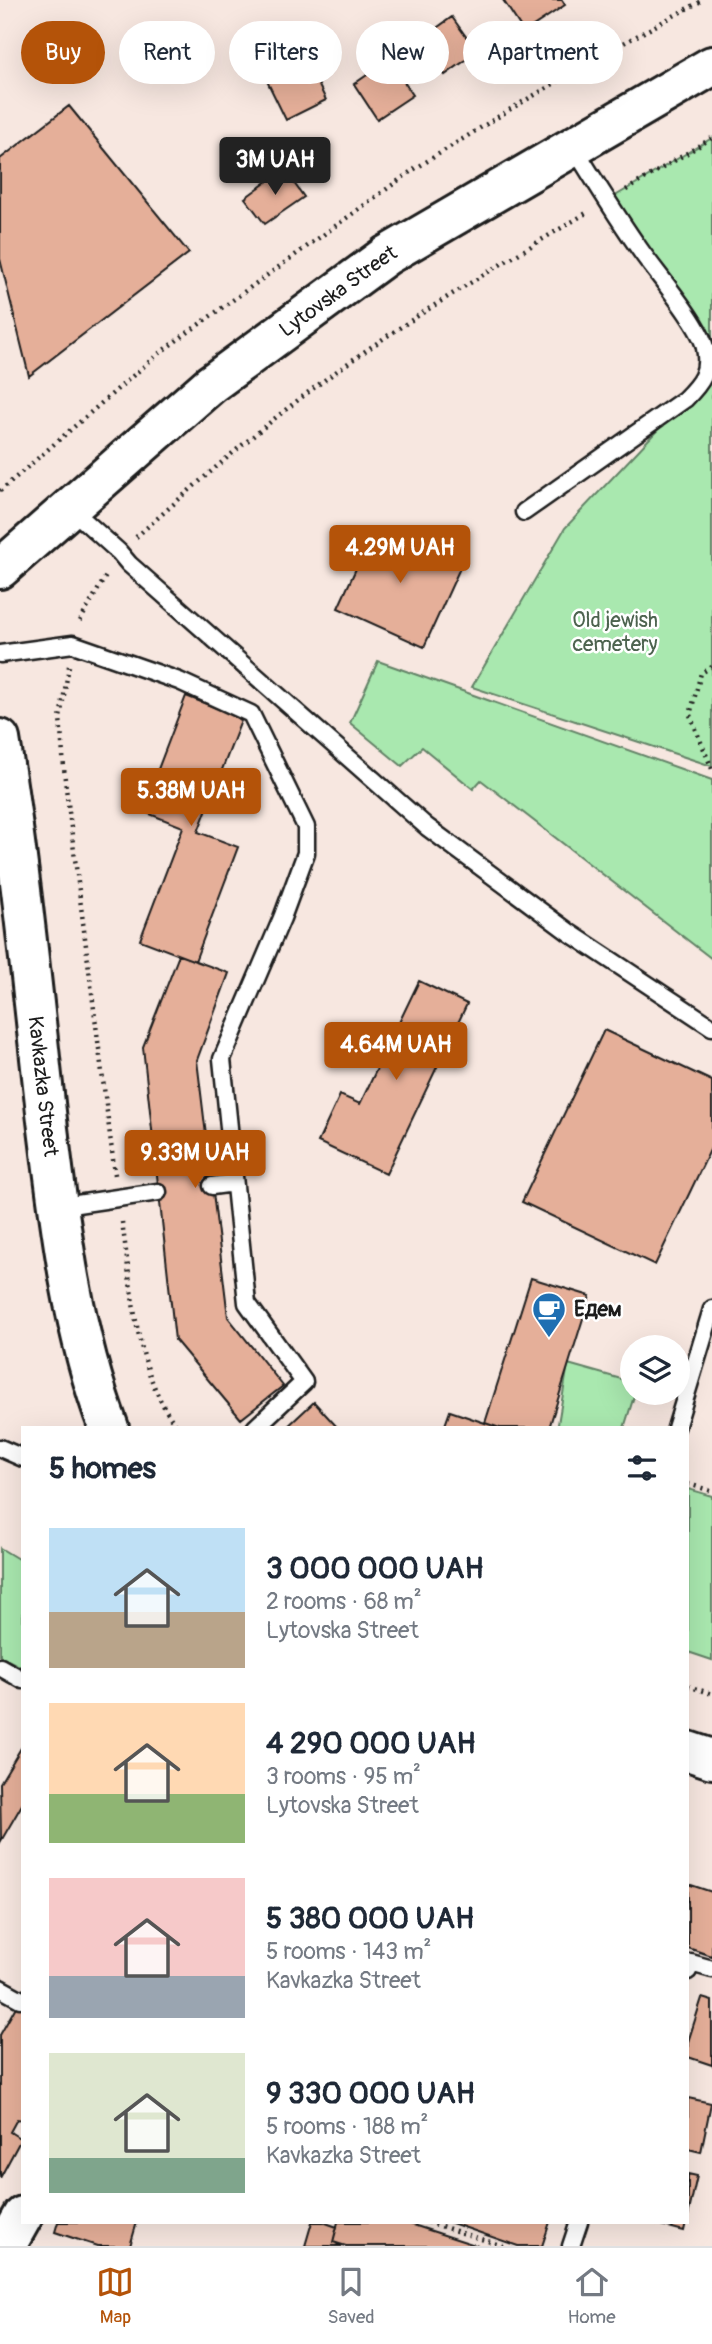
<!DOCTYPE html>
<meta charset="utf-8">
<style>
body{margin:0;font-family:Pangolin,sans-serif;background:#f2f2f3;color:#1f2937;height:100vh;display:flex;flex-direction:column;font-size:26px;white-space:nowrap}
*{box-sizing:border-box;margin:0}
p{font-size:23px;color:#747a83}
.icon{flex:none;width:38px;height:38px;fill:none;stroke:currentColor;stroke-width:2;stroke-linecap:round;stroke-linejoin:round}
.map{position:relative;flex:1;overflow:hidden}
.sheet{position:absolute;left:21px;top:1426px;width:668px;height:798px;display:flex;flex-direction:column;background:#fff;border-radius:0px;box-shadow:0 7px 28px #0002}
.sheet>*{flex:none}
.top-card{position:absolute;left:21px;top:21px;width:670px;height:63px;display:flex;gap:14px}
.fabs{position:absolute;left:620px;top:1335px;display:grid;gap:14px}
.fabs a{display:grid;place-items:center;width:70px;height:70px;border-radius:50%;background:#fff;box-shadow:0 7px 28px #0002;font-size:35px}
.price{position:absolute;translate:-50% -60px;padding:0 16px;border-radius:7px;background:#b45309;color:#fff;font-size:23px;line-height:46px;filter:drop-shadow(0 2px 4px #0008)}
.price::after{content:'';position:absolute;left:50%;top:42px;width:21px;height:16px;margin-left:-10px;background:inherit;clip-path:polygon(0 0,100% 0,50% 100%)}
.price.current{background:#222;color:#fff}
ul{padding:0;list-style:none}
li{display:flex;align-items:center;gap:21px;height:175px;padding:0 28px}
li span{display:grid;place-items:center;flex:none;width:196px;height:140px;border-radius:0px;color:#555}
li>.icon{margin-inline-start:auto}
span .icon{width:84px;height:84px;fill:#fffc;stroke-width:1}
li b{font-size:30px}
h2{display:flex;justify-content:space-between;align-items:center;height:84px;padding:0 28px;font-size:30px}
.pill{padding:0 24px;border-radius:32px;background:#fff;box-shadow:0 7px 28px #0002;font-size:24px;line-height:63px}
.pill.current{background:#b45309;color:#fff}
.menu{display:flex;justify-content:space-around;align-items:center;height:98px;border-top:2px solid #e0e1e3;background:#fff;font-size:19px;color:#747a83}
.menu a{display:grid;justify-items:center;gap:4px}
.menu .current{color:#b45309}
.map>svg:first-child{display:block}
</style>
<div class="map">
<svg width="712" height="2246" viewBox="0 0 712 2246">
<rect width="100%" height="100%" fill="#f7e7e0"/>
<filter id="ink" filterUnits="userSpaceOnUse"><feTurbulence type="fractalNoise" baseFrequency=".0143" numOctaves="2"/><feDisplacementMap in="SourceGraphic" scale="14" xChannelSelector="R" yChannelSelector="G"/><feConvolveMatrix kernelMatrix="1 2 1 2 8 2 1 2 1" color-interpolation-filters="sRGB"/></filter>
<g filter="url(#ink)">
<path fill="#a9e8af" stroke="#628266" stroke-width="2" d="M712 138V766L472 687 565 528 701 384 705 345 607 201Z
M378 661 712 780V959L481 780 473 789 422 747 402 766 350 723Z
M568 1364 632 1382V1393H635L624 1428H559L558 1424Z
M688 1489 712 1496V1660L688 1652Z
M0 1548 23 1562V1668L0 1656Z"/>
<path fill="#e5af99" stroke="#1c1c1c" stroke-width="2" d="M503 0H562L565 5 524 32Z
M452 17 477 52 445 75 420 40Z
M389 60 413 95 377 119 354 84Z
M307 61 326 100 286 120 267 81Z
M69 106 189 253 29 376 0 259V159Z
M284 169 304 197 265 224 245 198Z
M407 526 436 539 429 554 460 568 424 647 338 608 374 529 400 541Z
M186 696 242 718 198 832 238 847 195 961 140 940 183 827 142 811Z
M179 955 229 973 197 1060 228 1317 283 1386 241 1419 175 1340 143 1047Z
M419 981 467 1004 386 1174 318 1142 340 1095 360 1104Z
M604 1030 712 1081V1146L655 1265 522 1202Z
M531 1278 590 1296 549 1428H500L485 1423Z
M314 1402 338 1428H286Z
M450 1411 485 1423 500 1428H444Z
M21 1748 23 1749V1803L1 1841 0 1783Z
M688 1884 712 1892V1956L688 1948Z
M23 1994V2120L17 2119 10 2132 21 2139 0 2178V2035Z
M702 1998 712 2001V2065L688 2057V2042Z
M688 2098 711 2103 701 2152 688 2149Z
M688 2174 697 2176 688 2216Z
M58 2222H137L130 2246H97L55 2232Z
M312 2222H323L337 2227 333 2242 342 2246H305Z
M338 2222H404L478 2246H346L333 2242Z
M449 2222H550L542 2246H518Z
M649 2222H686L684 2231Z"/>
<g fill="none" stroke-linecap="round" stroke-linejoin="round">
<g stroke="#1c1c1c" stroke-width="21">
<path id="lane" d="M70 508 119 552 129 564 427 827 570 933 712 1027
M524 512 685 399C701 383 710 372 705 348 701 326 658 275 643 254 618 219 596 183 573 146
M0 654 73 644 179 681 251 714 306 827V853L282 918 222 1059 247 1303 304 1382 255 1428
M212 1186 234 1183
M57 1207 158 1192
M676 1428 712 1309
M0 1448 23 1458
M0 1667 23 1680
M688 1971 691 1963 712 1969
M0 1988 20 1999
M571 2246 579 2222"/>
</g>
<g stroke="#1c1c1c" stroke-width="44">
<g id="secondary">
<path id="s1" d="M0 569 211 384 387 255 712 66"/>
<path id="s2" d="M0 739C20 863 32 988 46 1112 59 1218 71 1328 109 1428"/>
<path d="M688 1751 712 1759"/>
<path d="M6 2246 23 2216"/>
</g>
</g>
<path stroke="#1c1c1c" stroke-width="4.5" stroke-dasharray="2 5" stroke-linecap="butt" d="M626 190 712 138
M0 491 158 354 413 170 509 110 620 45 703 0
M136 537C201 480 266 422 337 371 417 313 503 263 588 212
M80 621 107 574
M69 666 60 718 65 780 115 1175
M712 667 701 673 690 715 712 769
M122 1222C132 1288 135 1374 178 1428
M688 1484 712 1491
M688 1686 712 1694
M428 2222 503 2246"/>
<use href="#lane" stroke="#fff" stroke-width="16"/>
<use href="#secondary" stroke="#fff" stroke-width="38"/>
</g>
</g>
<defs>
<g id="cafe-pin" transform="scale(1.75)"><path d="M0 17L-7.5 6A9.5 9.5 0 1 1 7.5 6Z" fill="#1f6fb2" stroke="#fff"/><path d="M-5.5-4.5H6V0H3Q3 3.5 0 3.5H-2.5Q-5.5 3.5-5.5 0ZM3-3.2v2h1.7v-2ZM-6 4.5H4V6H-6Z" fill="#fff"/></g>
</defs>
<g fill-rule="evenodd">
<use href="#cafe-pin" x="549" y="1309"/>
</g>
<g text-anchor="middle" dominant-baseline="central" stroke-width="5" stroke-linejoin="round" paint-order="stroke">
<g font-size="21" fill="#1c1c1c" stroke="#fff">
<text stroke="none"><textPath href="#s1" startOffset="438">Lytovska Street</textPath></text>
<text stroke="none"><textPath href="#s2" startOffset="350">Kavkazka Street</textPath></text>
</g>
<g font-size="21" fill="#4d634f" stroke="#fff">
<text x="615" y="620">Old jewish<tspan x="615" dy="24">cemetery</tspan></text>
</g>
<g font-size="21" font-weight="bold" fill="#1c1c1c" stroke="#fff" text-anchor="start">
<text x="574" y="1309">Едем</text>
</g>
</g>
</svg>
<div class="fabs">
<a><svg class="icon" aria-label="layers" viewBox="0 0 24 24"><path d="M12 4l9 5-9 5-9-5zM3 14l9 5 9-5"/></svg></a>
</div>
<b class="price current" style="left:275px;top:197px">3M UAH</b>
<b class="price" style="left:400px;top:585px">4.29M UAH</b>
<b class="price" style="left:191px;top:828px">5.38M UAH</b>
<b class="price" style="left:396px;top:1082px">4.64M UAH</b>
<b class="price" style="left:195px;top:1190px">9.33M UAH</b>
<div class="top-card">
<a class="pill current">Buy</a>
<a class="pill">Rent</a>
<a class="pill">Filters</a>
<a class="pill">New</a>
<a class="pill">Apartment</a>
</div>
<section class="sheet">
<h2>5 homes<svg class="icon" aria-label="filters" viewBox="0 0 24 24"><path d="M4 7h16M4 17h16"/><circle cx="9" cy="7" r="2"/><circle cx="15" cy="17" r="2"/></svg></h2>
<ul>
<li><span style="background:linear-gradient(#bfe0f5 60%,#b9a48a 0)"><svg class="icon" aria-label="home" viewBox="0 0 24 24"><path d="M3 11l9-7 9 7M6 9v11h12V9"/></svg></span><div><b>3 000 000 UAH</b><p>2 rooms · 68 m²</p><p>Lytovska Street</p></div></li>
<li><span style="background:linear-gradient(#ffd9b3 65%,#8fb573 0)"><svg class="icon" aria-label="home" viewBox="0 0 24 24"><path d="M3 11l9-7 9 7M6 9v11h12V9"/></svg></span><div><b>4 290 000 UAH</b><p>3 rooms · 95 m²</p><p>Lytovska Street</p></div></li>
<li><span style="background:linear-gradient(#f6c9c9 70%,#9aa5b1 0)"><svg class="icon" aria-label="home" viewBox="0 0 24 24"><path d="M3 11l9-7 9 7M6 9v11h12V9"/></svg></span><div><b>5 380 000 UAH</b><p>5 rooms · 143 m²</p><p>Kavkazka Street</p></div></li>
<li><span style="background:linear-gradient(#dfe7d0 75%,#7fa58c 0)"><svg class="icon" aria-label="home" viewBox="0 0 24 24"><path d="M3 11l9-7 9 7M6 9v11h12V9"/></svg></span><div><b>9 330 000 UAH</b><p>5 rooms · 188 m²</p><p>Kavkazka Street</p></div></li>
</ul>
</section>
</div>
<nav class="menu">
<a class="current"><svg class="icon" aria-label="map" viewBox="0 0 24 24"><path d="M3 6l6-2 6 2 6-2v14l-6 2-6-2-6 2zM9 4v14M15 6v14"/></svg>Map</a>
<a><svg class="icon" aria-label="saved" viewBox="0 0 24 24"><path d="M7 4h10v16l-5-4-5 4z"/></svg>Saved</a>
<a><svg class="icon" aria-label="home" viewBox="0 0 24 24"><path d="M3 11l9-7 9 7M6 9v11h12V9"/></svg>Home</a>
</nav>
